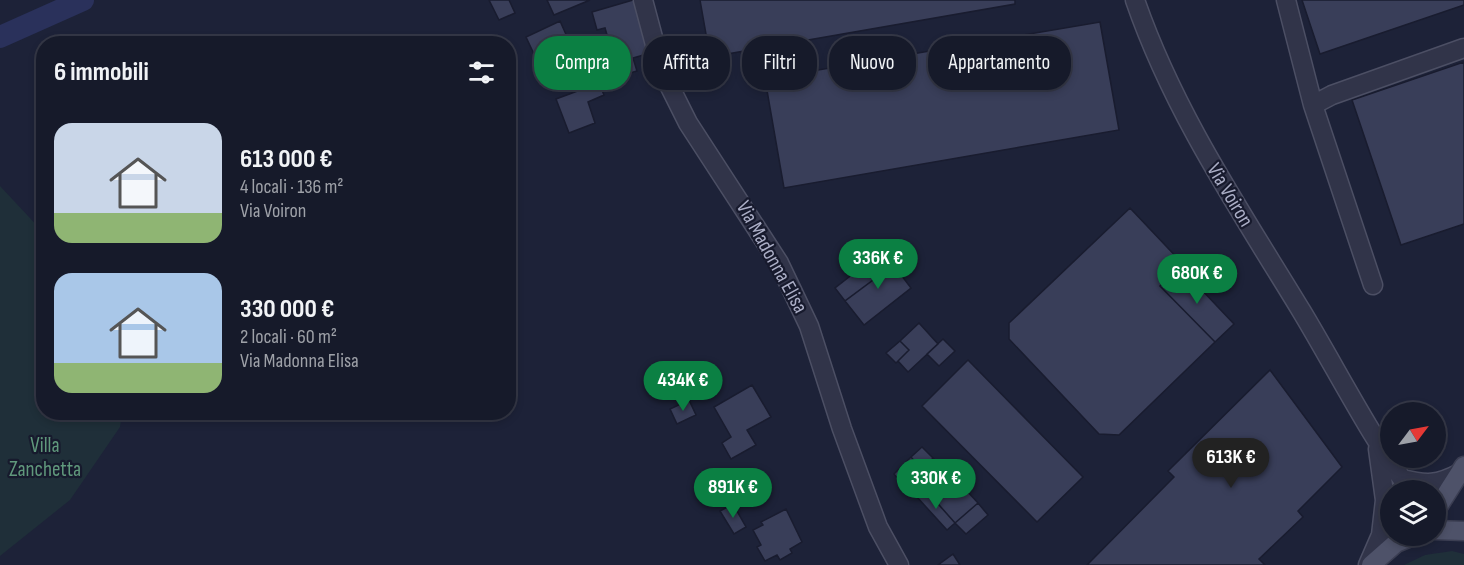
<!DOCTYPE html>
<html lang="it">
<meta charset="utf-8">
<style>
body{margin:0;font-family:"Sofia Sans Condensed",sans-serif;background:#232736;color:#f1f3f6;height:100vh;display:flex;flex-direction:column;font-size:22px;white-space:nowrap}
*{box-sizing:border-box;margin:0}
p{font-size:20px;color:#9ea1a8}
.icon{flex:none;width:33px;height:33px;fill:none;stroke:currentColor;stroke-width:2;stroke-linecap:round;stroke-linejoin:round}
.map{position:relative;flex:1;overflow:hidden}
.details{position:absolute;left:36px;top:36px;width:480px;height:384px;display:flex;flex-direction:column;background:#161a2a;border-radius:24px;box-shadow:0 3px 9px #0003,0 0 0 2px #353847}
.details>*{flex:none}
.hud{position:absolute;left:534px;top:36px;width:570px;height:54px;display:flex;gap:12px}
.needle{width:39px;rotate:58deg}
.buttons{position:absolute;left:1380px;top:402px;display:grid;gap:12px}
.buttons a{display:grid;place-items:center;width:66px;height:66px;border-radius:50%;background:#161a2a;box-shadow:0 3px 9px #0003,0 0 0 2px #353847;font-size:30px}
.price{position:absolute;translate:-50% -51px;padding:0 14px;border-radius:21px;background:#0b8043;color:#fff;font-size:20px;line-height:39px;filter:drop-shadow(0 2px 3px #0008)}
.price::after{content:'';position:absolute;left:50%;top:36px;width:18px;height:14px;margin-left:-9px;background:inherit;clip-path:polygon(0 0,100% 0,50% 100%)}
.price.active{background:#222;color:#fff}
ul{padding:0;list-style:none}
li{display:flex;align-items:center;gap:18px;height:150px;padding:0 18px}
li span{display:grid;place-items:center;flex:none;width:168px;height:120px;border-radius:18px;color:#555}
li>.icon{margin-inline-start:auto}
span .icon{width:72px;height:72px;fill:#fffc;stroke-width:1}
li b{font-size:26px}
h2{display:flex;justify-content:space-between;align-items:center;height:72px;padding:0 18px;font-size:26px}
.chip{padding:0 21px;border-radius:24px;background:#161a2a;box-shadow:0 3px 9px #0003,0 0 0 2px #353847;font-size:21px;line-height:54px}
.chip.active{background:#0b8043;color:#fff}
.map>svg:first-child{display:block}
</style>
<div class="map">
<svg width="1464" height="565" viewBox="0 0 1464 565">
<rect width="100%" height="100%" fill="#1d2238"/>
<path fill="#1f2f39" d="M0 186 43 232 44 412 122 413 120 427 70 500 0 556Z
M1452 551 1464 554V565H1404L1425 555Z"/>
<g fill="none" stroke-linecap="round" stroke-linejoin="round">
<path stroke="#2a315b" stroke-width="22" d="M0 37 83 0"/>
</g>
<path fill="#393e59" stroke="#191c2f" stroke-width="1.5" d="M489 0H509L515 13 499 20Z
M547 0H590L554 15Z
M633 0H639L654 52 633 58 637 71 619 76 605 28 597 30 592 12Z
M700 0H1015V4L710 57Z
M1302 0H1464V5L1320 54Z
M560 21 568 39 534 54 526 37Z
M1100 22 1119 130 784 188 765 79Z
M1464 62V224L1401 245 1352 100Z
M599 83 604 95 588 102 595 123 569 133 556 99Z
M1130 208 1183 264 1160 286 1215 342 1119 435 1099 434 1009 339V323Z
M883 251 911 288 864 325 845 301 877 277 867 263Z
M867 263 877 277 845 301 835 288Z
M1180 267 1234 324 1215 342 1160 286Z
M919 323 938 344 908 372 898 361 909 350 900 341Z
M943 339 955 351 939 366 927 354Z
M900 341 909 350 896 363 886 353Z
M968 360 1083 477 1037 522 922 406Z
M1270 370 1342 467 1298 511 1303 517 1259 559 1265 565H1087L1174 477 1168 471Z
M752 385 771 417 747 430 756 445 731 459 722 443 731 437 714 407Z
M689 400 696 415 677 424 670 409Z
M922 447 933 458 922 470 911 457Z
M911 457 925 474 908 491 894 474Z
M933 458 951 478 931 496 925 489 917 497 910 489 925 474 922 470Z
M953 476 978 503 955 523 931 496Z
M925 489 955 523 947 530 917 497Z
M978 503 988 515 966 534 955 523Z
M733 504 746 527 734 534 720 511Z
M786 509 802 542 790 549 792 553 780 560 777 555 765 561 757 547 761 545 753 530 763 525 761 522Z
M953 554 960 565H938Z"/>
<g fill="none" stroke-linecap="round" stroke-linejoin="round">
<g stroke="#4c4f64" stroke-width="21">
<path id="minor" d="M643 0 662 71 688 123 779 263 809 326 842 429 878 527 899 565
M1135 0C1174 113 1240 210 1302 312 1338 372 1369 434 1410 490
M1286 0 1313 105
M1373 285 1313 105 1332 95 1464 48
M1402 479C1427 485 1437 485 1460 473
M1368 565 1381 535 1385 500 1378 449"/>
</g>
<g stroke="#3b3e52" stroke-width="21">
<path id="major" d="M1436 510 1464 466
M1436 530 1464 531
M1371 565 1396 543 1413 536"/>
</g>
<use href="#minor" stroke="#313449" stroke-width="18"/>
<use href="#major" stroke="#4e5269" stroke-width="18"/>
</g>
<g text-anchor="middle" dominant-baseline="central" stroke-width="4.5" stroke-linejoin="round" paint-order="stroke">
<g font-size="21" fill="#abaec6" stroke="#171a2d">
<text transform="translate(1230 195) rotate(59)">Via Voiron</text>
<text transform="translate(772 257) rotate(61)">Via Madonna Elisa</text>
</g>
<g font-size="21" fill="#60987c" stroke="#171a2d">
<text x="45" y="445">Villa<tspan x="45" dy="24">Zanchetta</tspan></text>
</g>
</g>
</svg>
<div class="buttons">
<a><svg class="needle" viewBox="-14 -14 28 28"><path d="M0-13l5 13h-10z" fill="#e53935"/><path d="M0 13l5-13h-10z" fill="#9ea1a8"/></svg></a>
<a><svg class="icon" aria-label="layers" viewBox="0 0 24 24"><path d="M12 4l9 5-9 5-9-5zM3 14l9 5 9-5"/></svg></a>
</div>
<b class="price" style="left:878px;top:290px">336K €</b>
<b class="price" style="left:1197px;top:305px">680K €</b>
<b class="price" style="left:683px;top:412px">434K €</b>
<b class="price active" style="left:1231px;top:489px">613K €</b>
<b class="price" style="left:936px;top:510px">330K €</b>
<b class="price" style="left:733px;top:519px">891K €</b>
<div class="hud">
<a class="chip active">Compra</a>
<a class="chip">Affitta</a>
<a class="chip">Filtri</a>
<a class="chip">Nuovo</a>
<a class="chip">Appartamento</a>
</div>
<section class="details">
<h2>6 immobili<svg class="icon" aria-label="filters" viewBox="0 0 24 24"><path d="M4 7h16M4 17h16"/><circle cx="9" cy="7" r="2"/><circle cx="15" cy="17" r="2"/></svg></h2>
<ul>
<li><span style="background:linear-gradient(#c9d6e8 75%,#8fb573 0)"><svg class="icon" aria-label="home" viewBox="0 0 24 24"><path d="M3 11l9-7 9 7M6 9v11h12V9"/></svg></span><div><b>613 000 €</b><p>4 locali · 136 m²</p><p>Via Voiron</p></div></li>
<li><span style="background:linear-gradient(#a9c7e8 75%,#8fb573 0)"><svg class="icon" aria-label="home" viewBox="0 0 24 24"><path d="M3 11l9-7 9 7M6 9v11h12V9"/></svg></span><div><b>330 000 €</b><p>2 locali · 60 m²</p><p>Via Madonna Elisa</p></div></li>
</ul>
</section>
</div>
